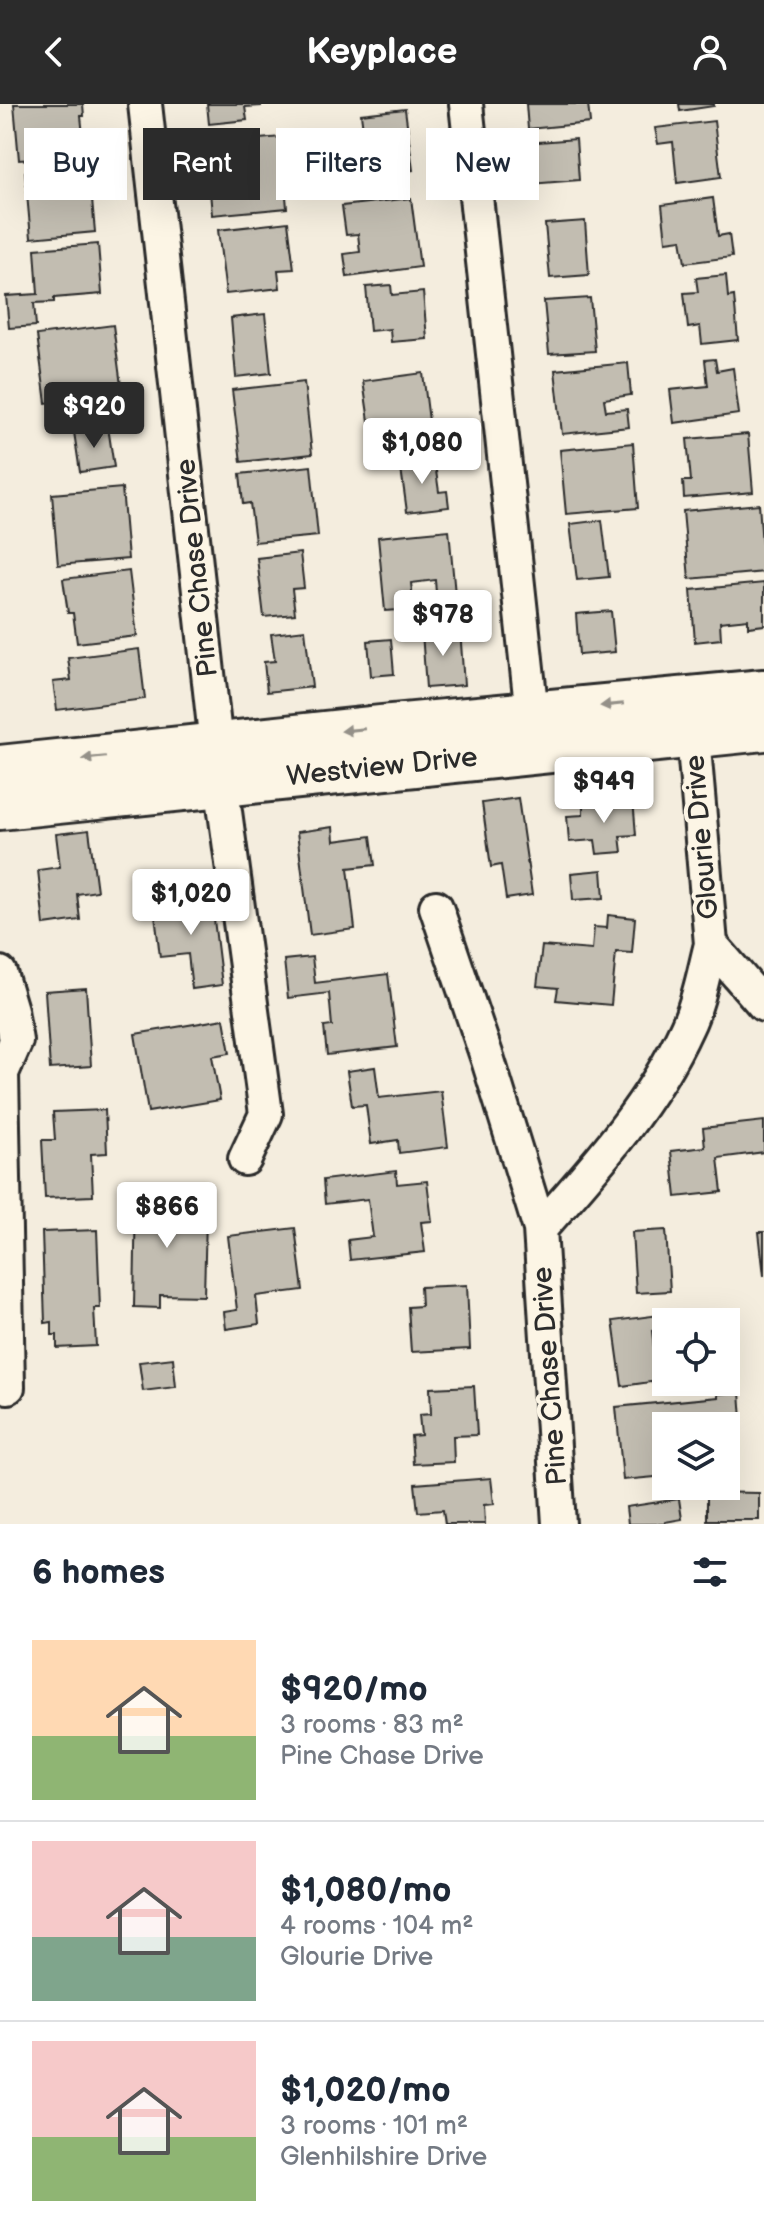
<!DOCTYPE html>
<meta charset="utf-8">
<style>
body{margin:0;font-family:"Balsamiq Sans",sans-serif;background:#f2f2f3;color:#1f2937;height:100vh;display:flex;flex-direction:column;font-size:30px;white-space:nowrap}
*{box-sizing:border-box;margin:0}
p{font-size:26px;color:#747a83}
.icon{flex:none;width:44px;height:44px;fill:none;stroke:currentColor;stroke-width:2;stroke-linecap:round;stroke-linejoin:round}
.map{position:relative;height:1420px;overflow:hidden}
.details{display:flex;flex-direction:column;background:#fff;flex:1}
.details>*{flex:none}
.top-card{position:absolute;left:24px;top:24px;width:716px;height:72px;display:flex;gap:16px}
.tools{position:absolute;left:652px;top:1204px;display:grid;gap:16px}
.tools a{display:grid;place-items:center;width:88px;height:88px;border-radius:0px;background:#fff;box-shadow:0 8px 32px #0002;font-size:40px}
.price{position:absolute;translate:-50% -68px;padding:0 18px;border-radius:8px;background:#fff;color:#222;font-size:26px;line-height:52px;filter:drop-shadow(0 2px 4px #0008)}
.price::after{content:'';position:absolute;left:50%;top:48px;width:24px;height:18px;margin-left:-12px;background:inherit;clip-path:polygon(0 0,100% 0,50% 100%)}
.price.on{background:#2b2b2b;color:#fff}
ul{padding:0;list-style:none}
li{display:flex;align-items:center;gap:24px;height:200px;padding:0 32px}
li+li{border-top:2px solid #e0e1e3}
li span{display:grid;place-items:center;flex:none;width:224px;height:160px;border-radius:0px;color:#555}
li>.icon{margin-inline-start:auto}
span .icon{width:96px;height:96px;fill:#fffc;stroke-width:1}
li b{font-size:34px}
h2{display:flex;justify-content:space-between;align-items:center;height:96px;padding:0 32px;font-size:34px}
.chip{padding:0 28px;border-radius:0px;background:#fff;box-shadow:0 8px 32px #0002;font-size:28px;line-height:72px}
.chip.on{background:#2b2b2b;color:#fff}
header{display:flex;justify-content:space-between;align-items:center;height:104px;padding:0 32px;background:#2b2b2b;color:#fff;font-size:36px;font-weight:600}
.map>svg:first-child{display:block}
</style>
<header><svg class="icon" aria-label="back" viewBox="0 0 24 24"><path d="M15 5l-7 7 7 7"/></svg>Keyplace<svg class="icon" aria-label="person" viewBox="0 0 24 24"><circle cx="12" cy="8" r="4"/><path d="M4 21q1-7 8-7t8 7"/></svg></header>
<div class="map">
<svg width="764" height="1420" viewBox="0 0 764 1420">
<rect width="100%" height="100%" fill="#f4edde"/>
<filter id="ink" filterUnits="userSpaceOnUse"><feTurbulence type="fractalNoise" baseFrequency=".0125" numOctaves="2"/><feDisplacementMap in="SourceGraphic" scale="16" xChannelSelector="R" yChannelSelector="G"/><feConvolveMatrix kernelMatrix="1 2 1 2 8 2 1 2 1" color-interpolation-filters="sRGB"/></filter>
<g filter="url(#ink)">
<path fill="#c2bdb1" stroke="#2b2b2b" stroke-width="2" d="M14 0H83L84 12H81L85 51 19 56Z
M207 0H261V2L245 3 247 16 209 20Z
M526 0H588L590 19 528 25Z
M679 0H714V2L680 7Z
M405 5 413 66 369 71 361 10Z
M714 17 721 73 677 79 673 38 658 40 655 24Z
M281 33 287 104 212 111 206 40Z
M576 35 579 76 530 80 529 64 514 65 513 40Z
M89 62 95 128 31 134 25 68Z
M411 94 420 163 347 173 344 150 360 148 358 130 346 131 342 102Z
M713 94 718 132 729 130 732 153 685 159 681 135 666 137 662 101Z
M585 117 589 171 550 174 545 120Z
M288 118 294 165 278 166 280 184 226 190 218 126Z
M98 140 102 190 54 194V198L34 199 36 222 9 224 6 192 38 190 35 145Z
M726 171 728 193 734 192 738 236 702 240 700 222 688 224 684 189 698 188 696 174Z
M391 181 392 191 423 188 427 235 391 238 390 225 370 227 366 183Z
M590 194 595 247 549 250 544 197Z
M265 210 271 269 236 273 231 214Z
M113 221 122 289 46 299 37 231Z
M715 255 717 267 733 264 739 310 674 319 670 286 708 282 705 256Z
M628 259 631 291 604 295 606 307 627 305 629 323 562 330 555 266Z
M423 269 429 317 405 320 407 332 372 337 363 277Z
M304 278 312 350 241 358 232 286Z
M108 323 114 363 80 368 74 328Z
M748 330 753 388 684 394 683 377H691L687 335Z
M633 339 638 404 566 410 560 346Z
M434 353 439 388 447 387 449 403 407 408 400 357Z
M311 362 318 432 255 438 250 399 243 400 240 370Z
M122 384 128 455 58 461 52 390Z
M759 400 764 468 689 475 683 407Z
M602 416 609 473 577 476 570 420Z
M449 426 456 501 437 502 435 476 411 479 414 505 385 507 378 433Z
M300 449 304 484 292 485 295 510 264 513 257 454Z
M129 467 137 532 77 539 73 509H68L63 475Z
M764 479V521L748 523V515L720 518 721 535 695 538 691 486Z
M611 507 615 548 579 551 576 510Z
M460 525 464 581 426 584 422 528Z
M305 526 312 583 267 588 264 558 275 557 271 530Z
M391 535 394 570 371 572 368 537Z
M139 545 145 595 57 606 53 578 71 576 68 554Z
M518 694 532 791 506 795 501 761 491 763 482 699Z
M633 695 636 731 620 732 622 748 597 750 595 736 569 738 567 712 583 711V699Z
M333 723 334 737 371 732 375 761 348 764 355 825 310 831 297 728Z
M89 726 97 787 77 790 80 816 44 821 38 766 60 763 56 730Z
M602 766 604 794 573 796 571 769Z
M211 791 222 881 192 885 188 850 160 853 154 802 169 801V796Z
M608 811 635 814 632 849 616 848 611 901 556 896 558 884 537 882 542 842 592 846 594 823 607 824Z
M312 853 315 879 388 870 397 943 327 951 324 923 332 922 329 889 288 894 284 856Z
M86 884 91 962 50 965 45 887Z
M224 915 230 949 212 952 220 996 148 1008 135 930Z
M375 963 379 994 441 987 448 1043 399 1049 398 1036 371 1040 366 1001 352 1002 347 967Z
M105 1006 107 1049 91 1050 93 1092 45 1094 42 1036H55L53 1008Z
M764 1017V1048L718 1054 722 1088 676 1093 671 1047 705 1043 703 1024Z
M396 1067 397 1080 427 1077 432 1117 421 1118 425 1148 350 1156 348 1136 373 1133 368 1095 325 1100 323 1076Z
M136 1089 186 1090V1113H206L204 1192 160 1191V1204L134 1203Z
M295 1124 303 1186 256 1192 259 1220 226 1225 224 1208 237 1206 228 1132Z
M97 1126 100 1204H94L96 1242 57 1244V1231H52V1218L45 1219 42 1128Z
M666 1126 670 1187 636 1189 632 1128Z
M759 1128H764V1172Z
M467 1181 470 1245 411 1248 408 1203 421 1202 420 1183Z
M659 1211 661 1226 652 1227 658 1277 622 1282 613 1217Z
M173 1254 176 1283 143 1287 139 1258Z
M474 1282 477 1331 453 1332 454 1358 413 1360 411 1332 421 1331 419 1311 431 1310 430 1284Z
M740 1288 742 1315 702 1319V1322H666V1372L623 1376 616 1303 718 1293V1290Z
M491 1374 494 1400 484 1401 485 1420H445L443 1406 418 1408 415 1380Z
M707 1388 759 1389V1416H707Z
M679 1395 682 1415 665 1418V1420H628L626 1403Z"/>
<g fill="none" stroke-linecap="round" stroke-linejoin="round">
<g stroke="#2b2b2b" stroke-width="38">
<path id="minor" d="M145 0 216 641 266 1010 245 1055
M466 0 534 629
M691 609 711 840 764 901
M436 803 488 956 540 1125 559 1420
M0 869 11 906 16 937 2 969 8 1283
M540 1125C595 1063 652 1000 687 923 699 898 704 867 711 840"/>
</g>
<g stroke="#2b2b2b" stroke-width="48">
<path id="major" d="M0 663 381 623 764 587
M0 704 764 625"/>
</g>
<use href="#minor" stroke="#fcf5e5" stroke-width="32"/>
<use href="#major" stroke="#fcf5e5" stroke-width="42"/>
</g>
<defs><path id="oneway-solid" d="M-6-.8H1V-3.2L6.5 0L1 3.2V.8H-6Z" transform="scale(2)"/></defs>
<g fill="#949088">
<use href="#oneway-solid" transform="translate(612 601) rotate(174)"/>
<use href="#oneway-solid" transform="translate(353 626) rotate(174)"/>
<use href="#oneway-solid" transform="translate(94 654) rotate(174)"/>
</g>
</g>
<g text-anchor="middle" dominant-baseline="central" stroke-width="8" stroke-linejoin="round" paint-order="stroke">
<g font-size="28" fill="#2b2b2b" stroke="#fcf5e5">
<text transform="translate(197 464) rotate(-96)">Pine Chase Drive</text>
<text transform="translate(382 663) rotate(-6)">Westview Drive</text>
<text transform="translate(702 733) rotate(-95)">Glourie Drive</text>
<text transform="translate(550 1272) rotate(-94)">Pine Chase Drive</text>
</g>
</g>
</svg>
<div class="tools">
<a><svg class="icon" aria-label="locate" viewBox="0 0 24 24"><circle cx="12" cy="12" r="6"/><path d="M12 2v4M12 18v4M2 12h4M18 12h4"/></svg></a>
<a><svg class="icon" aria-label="layers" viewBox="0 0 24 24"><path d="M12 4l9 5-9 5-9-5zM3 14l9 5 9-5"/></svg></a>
</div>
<b class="price on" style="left:94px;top:346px">$920</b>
<b class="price" style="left:422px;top:382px">$1,080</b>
<b class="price" style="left:443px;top:554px">$978</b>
<b class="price" style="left:604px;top:721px">$949</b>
<b class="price" style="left:191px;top:833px">$1,020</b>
<b class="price" style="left:167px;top:1146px">$866</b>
<div class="top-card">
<a class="chip">Buy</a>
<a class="chip on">Rent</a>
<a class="chip">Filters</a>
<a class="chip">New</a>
</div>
</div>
<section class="details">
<h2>6 homes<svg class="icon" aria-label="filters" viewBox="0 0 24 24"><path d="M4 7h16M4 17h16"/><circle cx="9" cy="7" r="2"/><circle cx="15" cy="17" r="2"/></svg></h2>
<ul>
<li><span style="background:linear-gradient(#ffd9b3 60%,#8fb573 0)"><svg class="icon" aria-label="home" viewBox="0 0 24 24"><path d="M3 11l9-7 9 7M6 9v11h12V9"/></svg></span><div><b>$920/mo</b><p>3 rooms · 83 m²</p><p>Pine Chase Drive</p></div></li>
<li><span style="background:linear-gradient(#f6c9c9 60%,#7fa58c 0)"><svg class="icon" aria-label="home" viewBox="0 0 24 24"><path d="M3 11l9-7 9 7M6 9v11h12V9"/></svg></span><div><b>$1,080/mo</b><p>4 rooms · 104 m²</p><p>Glourie Drive</p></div></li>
<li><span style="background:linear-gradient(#f6c9c9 60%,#8fb573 0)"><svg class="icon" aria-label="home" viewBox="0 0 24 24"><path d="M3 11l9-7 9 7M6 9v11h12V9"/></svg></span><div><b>$1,020/mo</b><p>3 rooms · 101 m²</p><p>Glenhilshire Drive</p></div></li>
</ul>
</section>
